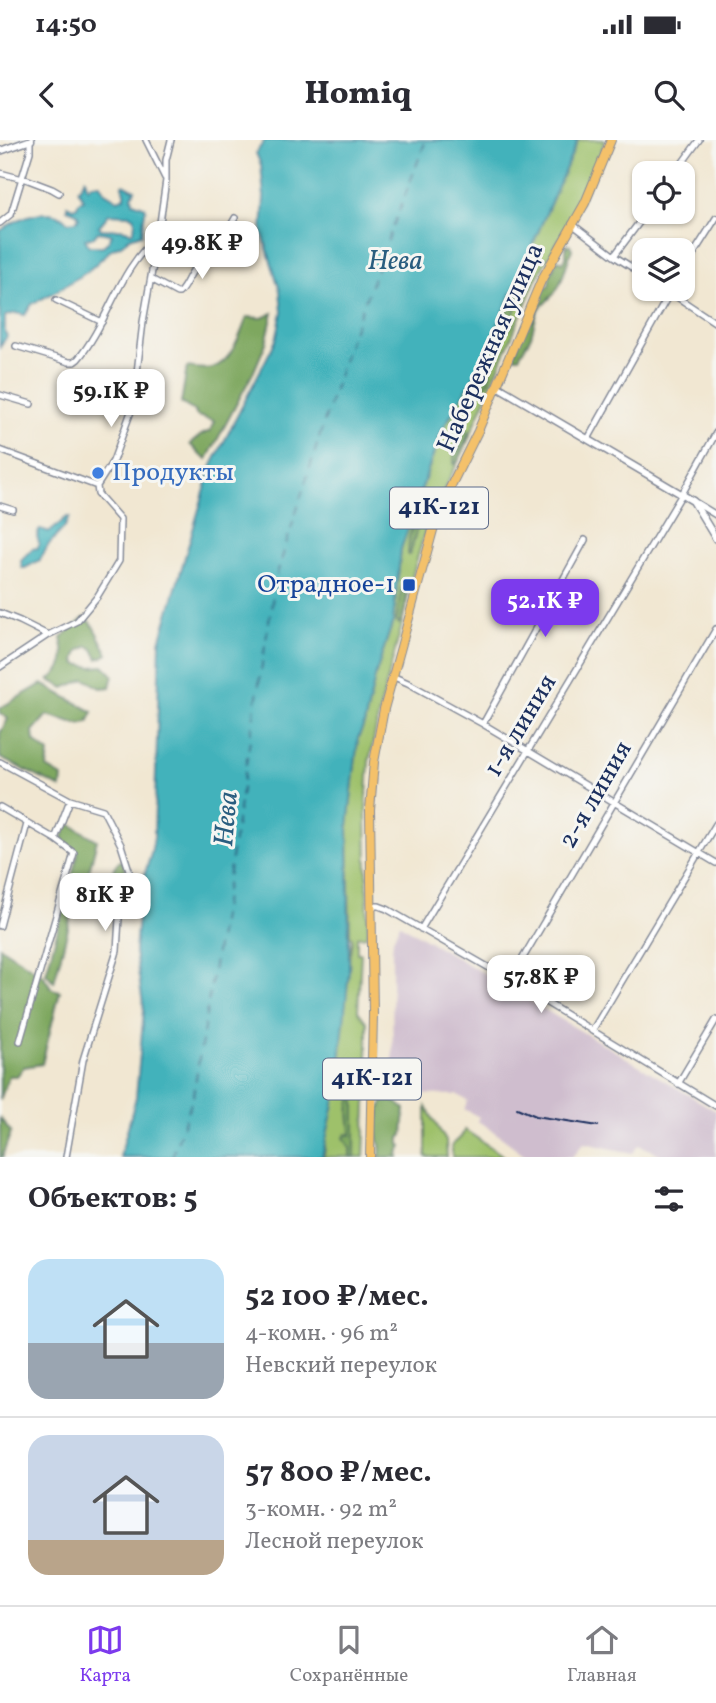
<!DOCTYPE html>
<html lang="ru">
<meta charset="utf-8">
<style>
body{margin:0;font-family:Vollkorn,serif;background:#f7f7f7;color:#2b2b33;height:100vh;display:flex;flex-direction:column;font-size:26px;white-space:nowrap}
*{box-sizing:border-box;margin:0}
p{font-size:23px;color:#7c7c81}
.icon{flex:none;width:38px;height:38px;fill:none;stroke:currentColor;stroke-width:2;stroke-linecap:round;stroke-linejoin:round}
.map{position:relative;height:1017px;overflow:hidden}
.drawer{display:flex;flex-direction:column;background:#fff;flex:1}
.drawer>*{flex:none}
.controls{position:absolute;left:632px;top:21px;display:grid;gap:14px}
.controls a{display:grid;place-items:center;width:63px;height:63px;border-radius:14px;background:#fff;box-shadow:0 2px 5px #0004;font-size:35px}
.price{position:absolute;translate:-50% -60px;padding:0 16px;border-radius:14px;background:#fff;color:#222;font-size:23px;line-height:46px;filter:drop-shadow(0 2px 4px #0008)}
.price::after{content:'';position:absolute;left:50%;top:42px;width:21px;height:16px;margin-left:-10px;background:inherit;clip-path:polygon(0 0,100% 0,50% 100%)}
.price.on{background:#7c3aed;color:#fff}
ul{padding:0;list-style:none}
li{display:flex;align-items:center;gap:21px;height:175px;padding:0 28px}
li+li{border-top:2px solid #e1e1e2}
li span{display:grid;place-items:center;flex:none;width:196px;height:140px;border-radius:21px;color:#555}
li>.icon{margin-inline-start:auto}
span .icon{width:84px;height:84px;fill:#fffc;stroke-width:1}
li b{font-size:30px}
h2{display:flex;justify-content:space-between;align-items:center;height:84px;padding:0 28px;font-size:30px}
.status{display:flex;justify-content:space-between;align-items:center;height:49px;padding:0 35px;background:#fff;direction:ltr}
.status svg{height:19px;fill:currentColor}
header{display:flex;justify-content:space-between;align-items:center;height:91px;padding:0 28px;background:#fff;font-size:32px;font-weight:800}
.tabs{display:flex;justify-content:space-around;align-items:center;height:98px;border-top:2px solid #e1e1e2;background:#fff;font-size:19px;color:#7c7c81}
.tabs a{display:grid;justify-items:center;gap:4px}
.tabs .on{color:#7c3aed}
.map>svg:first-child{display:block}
</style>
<div class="status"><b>14:50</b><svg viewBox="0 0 49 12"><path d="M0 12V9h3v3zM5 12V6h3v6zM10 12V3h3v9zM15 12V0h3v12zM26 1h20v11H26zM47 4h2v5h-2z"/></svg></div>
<header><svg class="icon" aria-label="back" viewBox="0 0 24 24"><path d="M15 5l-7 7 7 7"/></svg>Homiq<svg class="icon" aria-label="search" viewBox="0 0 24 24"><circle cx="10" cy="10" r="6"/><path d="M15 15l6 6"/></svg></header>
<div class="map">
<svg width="716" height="1017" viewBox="0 0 716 1017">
<rect width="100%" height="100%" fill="#f6f6f2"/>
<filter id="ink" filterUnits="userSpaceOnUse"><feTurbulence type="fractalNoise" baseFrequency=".0143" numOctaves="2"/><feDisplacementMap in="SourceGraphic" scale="14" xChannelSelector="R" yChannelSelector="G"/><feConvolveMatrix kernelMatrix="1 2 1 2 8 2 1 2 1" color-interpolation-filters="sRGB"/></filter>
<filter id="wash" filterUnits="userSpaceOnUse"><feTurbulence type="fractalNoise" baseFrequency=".00686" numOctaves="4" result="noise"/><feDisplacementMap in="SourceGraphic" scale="28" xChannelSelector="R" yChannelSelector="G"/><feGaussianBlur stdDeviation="1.57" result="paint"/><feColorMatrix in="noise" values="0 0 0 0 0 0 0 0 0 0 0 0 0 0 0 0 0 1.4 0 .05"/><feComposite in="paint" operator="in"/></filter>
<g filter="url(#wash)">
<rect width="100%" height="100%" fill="#f1e7d2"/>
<path fill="#cfbdce" d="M400 784 716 971V1017H663L654 1011 639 1005 633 1013 584 1003 572 1017 525 1015 486 986 477 981 479 977 464 969 468 961 458 955 393 954 392 813 393 799Z"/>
<path fill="#9ec16b" stroke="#5c7864" stroke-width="2" d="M578 0H605L590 43 577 68 536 139 463 312 433 371 425 391 412 437 401 488 380 568 369 622 366 670 368 791 367 796 357 797V813H361L358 871 367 883V940L364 1017H324L326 996 337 951 348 834C351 826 348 820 350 813 351 807 352 803 352 797L350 796 348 686 358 598 364 585 376 533 393 481 401 409 441 292 480 226Z
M426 967 446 1001 447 1017H426Z
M465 990 505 1017H452V1005L461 997Z"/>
<path fill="#7ea75f" stroke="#4c6b5e" stroke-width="2" d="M566 105H570L572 109 560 144 554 154 538 170 531 196 519 217H515L514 216 521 196 526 188 528 182H531L533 179C530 167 539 151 549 145L550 134C555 130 553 124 558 120L563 122 566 117Z
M528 133 532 137 531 142C526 150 521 159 516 167 511 177 517 184 506 193H504C501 180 512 166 518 154 522 147 522 140 528 133Z
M273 173 266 203 254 231 207 319 200 315 190 304 201 295 210 291 214 281 197 276 194 271 181 263 187 227C195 228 204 230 211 228 231 224 241 193 247 177L262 178Z
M494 209 497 215 488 242 482 250 480 249 479 244 484 234 481 230 488 221 490 212Z
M463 289H467L469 292 460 317 458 321 454 324V315L460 308C458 300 455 296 463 289Z
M418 368H422L410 415H408L409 398Z
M402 445H405C409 456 405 474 399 484L396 481 397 476Z
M85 477 92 484 108 514 98 519 93 509 88 506 78 511 75 520 77 524 92 527 104 526 113 535 110 547 101 548 85 539 64 548 49 540C65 528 66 517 61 498Z
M42 544 93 572 88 582 78 584 47 575 33 591 34 601 49 613 47 628 62 637 61 648 0 618V593L8 579 0 573V568Z
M68 683 97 700 88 735 110 736 117 723 123 720 126 732 117 762 112 745 89 742 76 758 54 842 46 833 78 713 62 700Z
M0 807 43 835 52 849 60 851 42 924 24 927 17 936H9L0 960Z
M353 957H355V1017H350V1008L344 998 346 994 351 995C351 983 346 967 353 957Z
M392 961 399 964 405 969 403 995 400 998V1004L402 1006 398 1013 399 1017H378L380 1015C382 1004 377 1000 377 991 377 984 380 968 383 962Z
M0 978 11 992 3 1014V1017H0Z"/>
<path fill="#42b2bb" stroke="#2e708c" stroke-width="2" fill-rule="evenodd" d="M265 0H578L480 226 441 292 401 409 393 481 376 533 364 585 358 598 348 686 349 831 337 951 322 1017H120L136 957 144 870 135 812 140 749 151 714 154 697 160 502 212 325 276 200 282 172 280 151 262 92 264 57 261 25 256 13Z
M85 39 88 48 91 44H100L105 52 118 60 125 57V52L122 46 124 44 135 50 132 56 133 62 144 66 146 69C143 77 144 85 142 94L130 98 121 105 112 109 88 131 55 152 32 164 25 175 16 173 5 176V193L7 196 0 207V91C15 80 39 68 58 75 62 77 65 80 68 82L76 81 79 78 77 73 67 69V65L73 68 76 67 80 61 84 60 78 50ZM109 74 129 75 134 77 135 81 134 91 131 93C123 86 111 91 101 89L99 86ZM98 92 110 94 112 95 109 101 103 106H89L85 99 94 97Z
M67 377H70L64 388 49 404 40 420 25 428H22L21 420 32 409 38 408 39 403 37 396 40 389 50 392Z"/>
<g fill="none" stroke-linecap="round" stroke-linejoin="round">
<path stroke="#295d7f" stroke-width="2" stroke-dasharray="9 7" stroke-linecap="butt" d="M172 1017 193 957 276 437 347 208 426 0"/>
</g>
</g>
<g filter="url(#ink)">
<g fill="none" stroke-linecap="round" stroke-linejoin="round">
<g stroke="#868b98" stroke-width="8">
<path id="minor" d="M146 0 165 38
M0 33 19 38H23L52 49 59 53
M675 33 699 0
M0 83 11 74 30 12V0
M572 84 614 116 644 135
M614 116 647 72
M682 132 716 78
M151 139 177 153H179C187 145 188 136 195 128 210 110 224 100 235 78
M665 149 716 183
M56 160 102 182
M16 206 69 222H74L78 219C109 182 119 127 158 97
M0 255 31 264
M588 299 672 149
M0 310 97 346
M693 361 716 375
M0 366 13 370
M0 473 20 481 48 495
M0 527 48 495 77 481 97 457 119 421 120 379 98 354 97 346 113 321 133 266 143 182 158 97 166 40V20L171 0
M392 536 408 543 483 584 716 723
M483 584 585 400
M0 622 70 660 103 670 121 705 129 730 120 762 117 811 83 920 66 1017
M0 667 55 699 74 713 20 901
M55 699 70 660
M371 766H379L387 769 493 830 716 966
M0 786 27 684
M421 789 682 354 716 293
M510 840 716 489
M592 891 716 684
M678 944 716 880"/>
</g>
<g stroke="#868b98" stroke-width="9">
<path id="tertiary" d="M0 11 31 0
M497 246 693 361 716 399"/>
</g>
<g stroke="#868b98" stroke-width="10">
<path id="primary" d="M370 1017 373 874 370 670 374 622 384 569 438 372 478 291 541 141 585 63 611 0"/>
</g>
<use href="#minor" stroke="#fff" stroke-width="5"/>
<use href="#tertiary" stroke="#fff" stroke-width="6"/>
<use href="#primary" stroke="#f4c16a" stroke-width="8"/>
<path stroke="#1b2f5e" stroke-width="2" d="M517 968 536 976 598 986"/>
</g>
</g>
<circle fill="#3f7fe0" stroke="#f6f6f2" stroke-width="2.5" cx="98" cy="333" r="7"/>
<rect fill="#1a4fb4" stroke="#f6f6f2" stroke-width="2.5" x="402" y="438" width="14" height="14" rx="3.5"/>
<g text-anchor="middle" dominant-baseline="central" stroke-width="6" stroke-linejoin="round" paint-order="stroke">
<g fill="#f6f6f2" stroke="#5d6b8a" stroke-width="2">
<rect x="390" y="347.5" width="98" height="41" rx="5"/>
<rect x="323" y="918.5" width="98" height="41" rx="5"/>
</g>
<g font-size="24" font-weight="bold" fill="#1b2f5e">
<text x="439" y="368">41К-121</text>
<text x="372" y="939">41К-121</text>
</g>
<g font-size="26" fill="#1b2f5e" stroke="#f6f6f2">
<text transform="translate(491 208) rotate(-66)">Набережная улица</text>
<text transform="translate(521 586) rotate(-59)">1-я линия</text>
<text transform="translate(596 655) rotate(-60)">2-я линия</text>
</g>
<g font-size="26" fill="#366cbe" stroke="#f6f6f2" text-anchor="start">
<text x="112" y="333">Продукты</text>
</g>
<g font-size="26" fill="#164399" stroke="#f6f6f2" text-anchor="end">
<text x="395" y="445">Отрадное-1</text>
</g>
<g font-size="28" font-style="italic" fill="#295d7f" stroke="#f6f6f2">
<text x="395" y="121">Нева</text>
<text transform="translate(227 679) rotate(-85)">Нева</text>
</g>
</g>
</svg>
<div class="controls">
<a><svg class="icon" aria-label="locate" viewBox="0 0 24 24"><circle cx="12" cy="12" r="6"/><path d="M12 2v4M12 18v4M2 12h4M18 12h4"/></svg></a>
<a><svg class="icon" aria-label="layers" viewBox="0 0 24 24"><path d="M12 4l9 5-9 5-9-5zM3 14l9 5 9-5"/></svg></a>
</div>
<b class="price" style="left:202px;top:141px">49.8K ₽</b>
<b class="price" style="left:111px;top:289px">59.1K ₽</b>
<b class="price on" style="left:545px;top:499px">52.1K ₽</b>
<b class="price" style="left:105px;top:793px">81K ₽</b>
<b class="price" style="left:541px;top:875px">57.8K ₽</b>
</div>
<section class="drawer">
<h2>Объектов: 5<svg class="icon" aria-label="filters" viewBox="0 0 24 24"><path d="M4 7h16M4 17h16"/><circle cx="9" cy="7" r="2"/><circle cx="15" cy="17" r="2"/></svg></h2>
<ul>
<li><span style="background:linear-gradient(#bfe0f5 60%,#9aa5b1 0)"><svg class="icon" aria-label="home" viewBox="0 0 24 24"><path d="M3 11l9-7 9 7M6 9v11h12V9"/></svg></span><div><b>52 100 ₽/мес.</b><p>4-комн. · 96 m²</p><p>Невский переулок</p></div></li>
<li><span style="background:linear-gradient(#c9d6e8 75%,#b9a48a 0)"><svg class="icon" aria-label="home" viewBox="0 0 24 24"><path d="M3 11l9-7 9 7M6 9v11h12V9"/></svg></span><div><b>57 800 ₽/мес.</b><p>3-комн. · 92 m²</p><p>Лесной переулок</p></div></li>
</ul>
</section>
<nav class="tabs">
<a class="on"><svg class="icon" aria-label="map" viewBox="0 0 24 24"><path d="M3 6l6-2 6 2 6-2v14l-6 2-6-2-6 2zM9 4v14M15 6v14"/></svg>Карта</a>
<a><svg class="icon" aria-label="saved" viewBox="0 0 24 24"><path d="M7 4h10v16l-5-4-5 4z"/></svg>Сохранённые</a>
<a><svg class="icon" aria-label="home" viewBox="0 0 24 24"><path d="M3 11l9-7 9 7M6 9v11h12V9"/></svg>Главная</a>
</nav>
